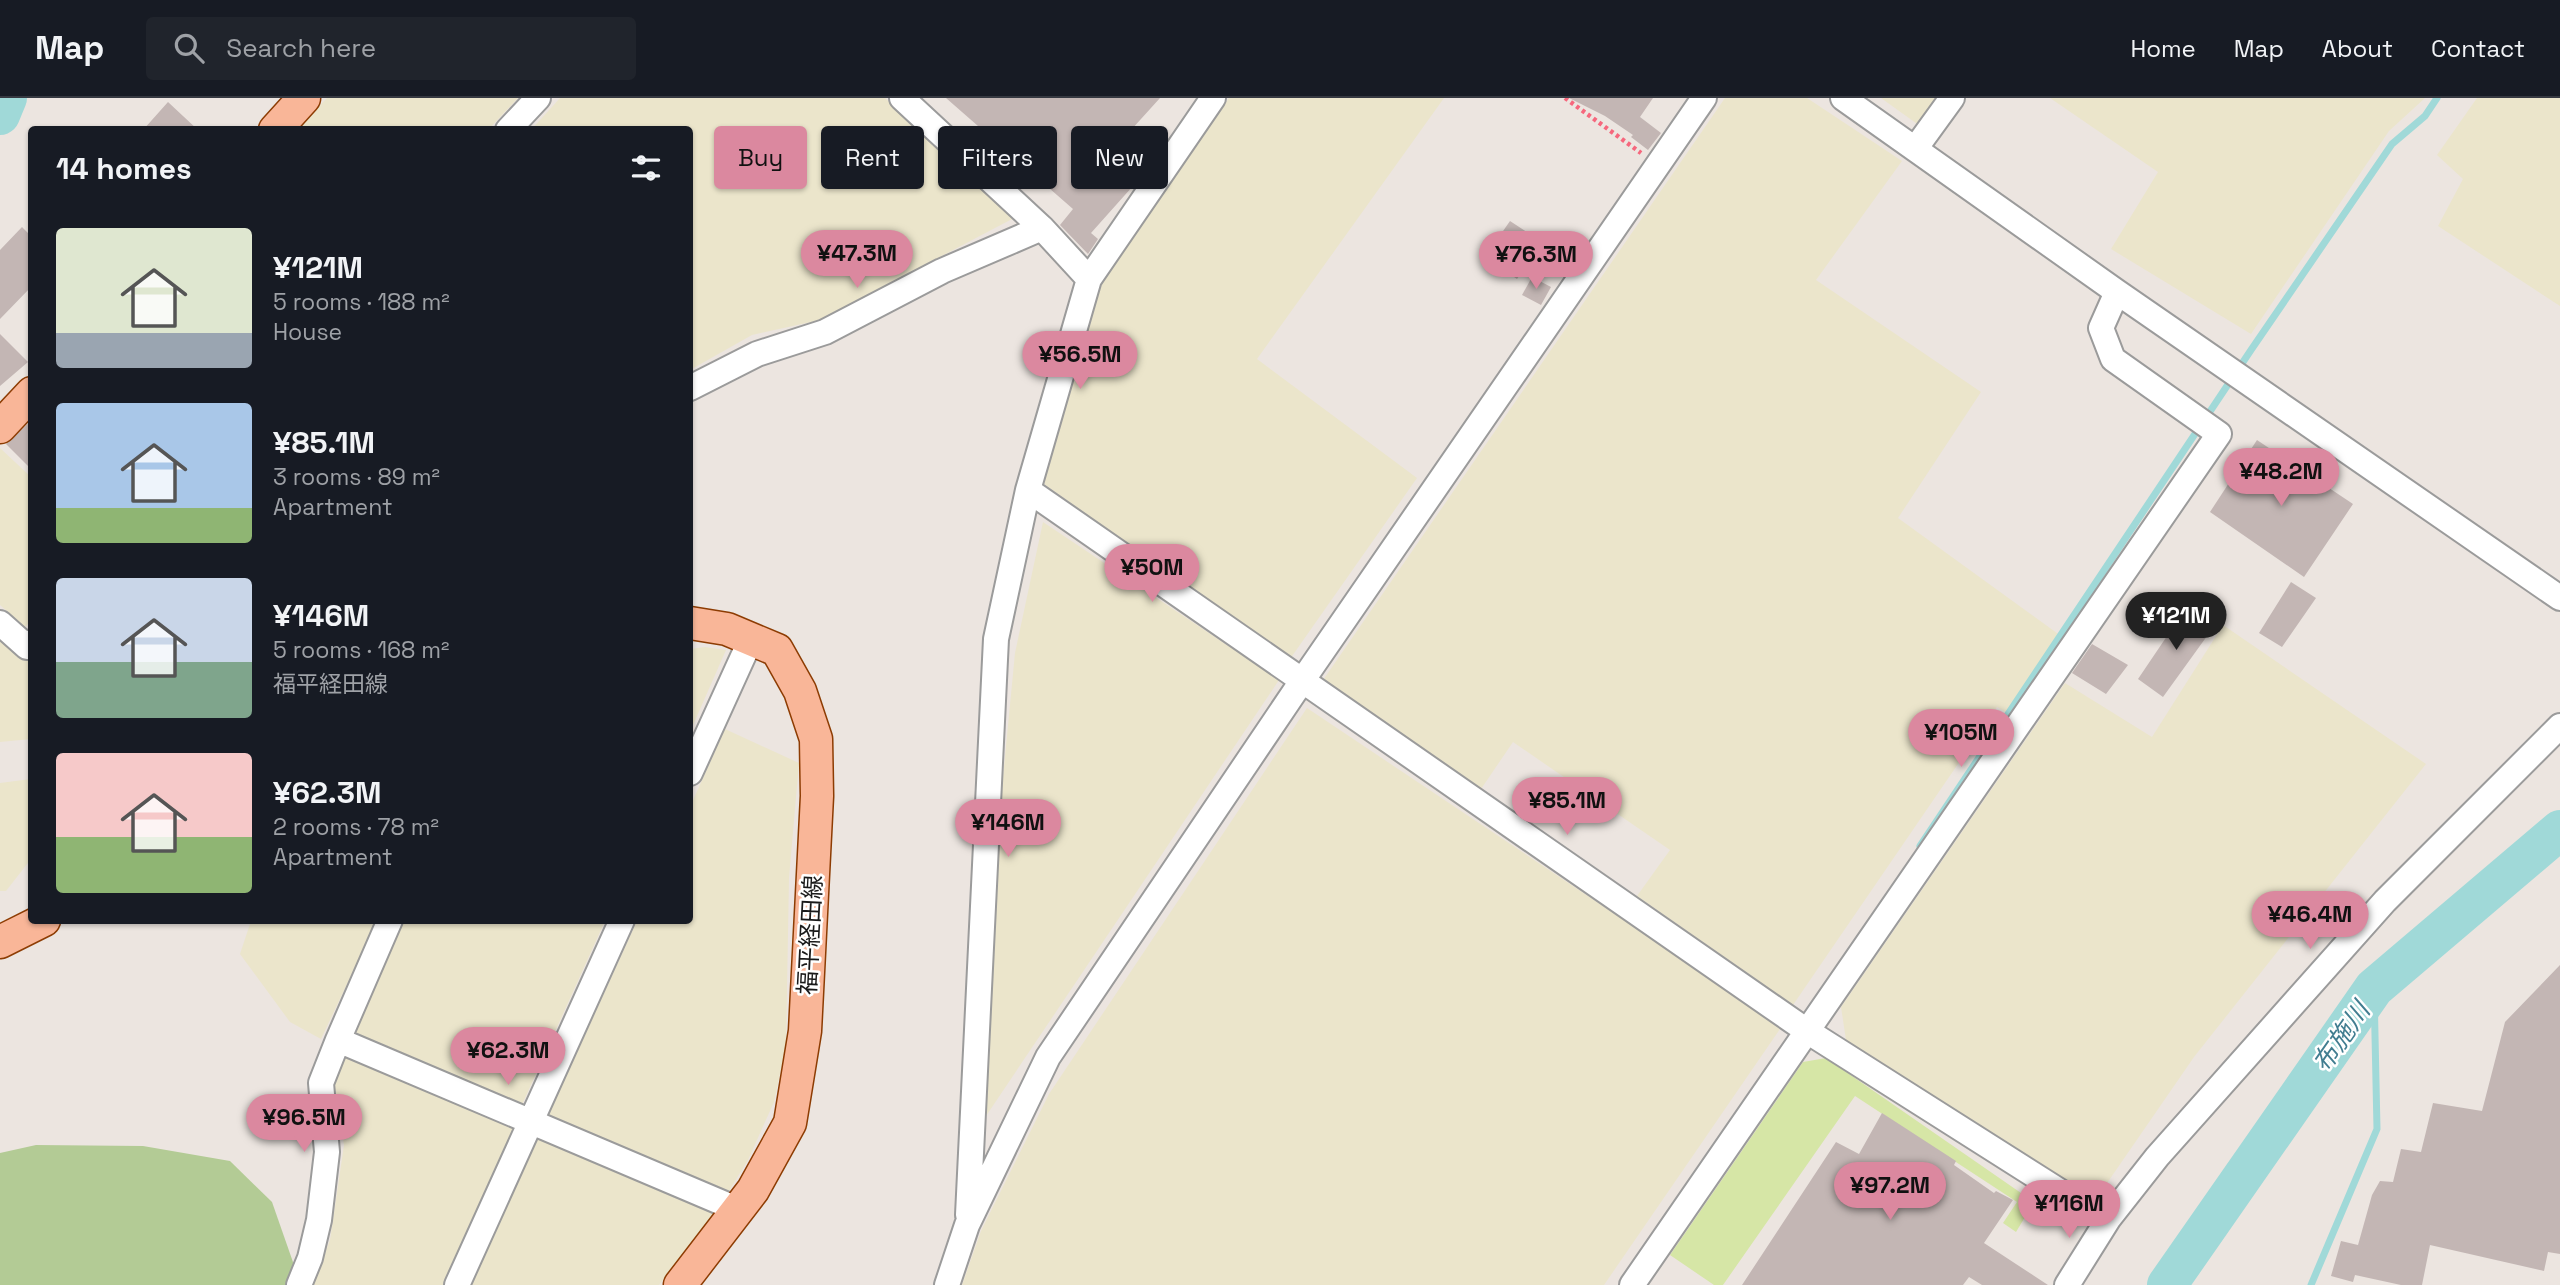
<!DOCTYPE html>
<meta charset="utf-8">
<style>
body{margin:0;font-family:"Space Grotesk","Noto Sans JP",sans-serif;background:#20242c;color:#f1f3f6;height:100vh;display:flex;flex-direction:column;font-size:26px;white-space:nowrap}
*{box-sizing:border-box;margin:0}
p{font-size:23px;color:#9ea1a6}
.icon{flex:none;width:38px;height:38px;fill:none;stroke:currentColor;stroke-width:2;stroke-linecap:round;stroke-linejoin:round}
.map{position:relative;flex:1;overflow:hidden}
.drawer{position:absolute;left:28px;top:28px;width:665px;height:798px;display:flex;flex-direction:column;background:#171b24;border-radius:7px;box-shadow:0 2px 5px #0004}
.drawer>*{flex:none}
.guide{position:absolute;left:714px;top:28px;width:665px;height:63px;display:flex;gap:14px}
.price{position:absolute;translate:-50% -60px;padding:0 16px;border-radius:24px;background:#db889f;color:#111;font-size:23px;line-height:46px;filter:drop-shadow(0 2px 4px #0008)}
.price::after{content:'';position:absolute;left:50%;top:42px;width:21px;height:16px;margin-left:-10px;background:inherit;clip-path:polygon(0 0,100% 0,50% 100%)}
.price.current{background:#222;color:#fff}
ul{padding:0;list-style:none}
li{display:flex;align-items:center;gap:21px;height:175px;padding:0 28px}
li span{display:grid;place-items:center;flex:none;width:196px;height:140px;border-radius:7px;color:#555}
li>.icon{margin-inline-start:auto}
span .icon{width:84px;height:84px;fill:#fffc;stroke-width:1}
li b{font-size:30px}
h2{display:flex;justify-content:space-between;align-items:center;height:84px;padding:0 28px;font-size:30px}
.tag{padding:0 24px;border-radius:7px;background:#171b24;box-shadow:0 2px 5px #0004;font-size:24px;line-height:63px}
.tag.current{background:#db889f;color:#111}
header{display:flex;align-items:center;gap:42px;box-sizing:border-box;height:98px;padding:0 35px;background:#171b24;border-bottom:2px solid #363941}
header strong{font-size:33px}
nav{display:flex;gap:38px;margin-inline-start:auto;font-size:24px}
.search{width:490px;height:63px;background:#20242c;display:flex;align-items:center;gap:18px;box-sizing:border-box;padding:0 24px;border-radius:7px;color:#9ea1a6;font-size:26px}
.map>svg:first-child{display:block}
</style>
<header>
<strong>Map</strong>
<div class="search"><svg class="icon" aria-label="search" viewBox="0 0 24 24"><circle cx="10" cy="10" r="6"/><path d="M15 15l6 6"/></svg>Search here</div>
<nav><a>Home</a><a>Map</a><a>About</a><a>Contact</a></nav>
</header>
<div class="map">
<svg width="2560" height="1187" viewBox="0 0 2560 1187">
<rect width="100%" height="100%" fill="#ece5e0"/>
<path fill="#ebe5cb" d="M327 0H518L489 31H307L301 27Z
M560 0H885L1014 120 820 222 752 237 690 272V32H531Z
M1229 0H1444L1257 261 1417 380 1290 561 1044 386 1099 190Z
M1725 0H1807L1902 63 1816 182 1981 294 1898 420 2061 538 2007 615 1997 609 1793 907 1637 798 1670 752 1513 644 1479 694 1321 585Z
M1881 0H1939L1920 28Z
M2050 0H2425L2389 33 2251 236 2111 151 2158 74Z
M2477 0H2560V208L2438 128 2463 81 2437 57Z
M0 350 31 379 32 522 25 529 0 507Z
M1043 424 1279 582 986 1018 996 752 1015 555Z
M2223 527 2426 666 2194 959 2094 1104 1846 942 1841 909 2065 585 2152 639Z
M0 540 31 556V641L0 644Z
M705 549 726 552 690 634V551Z
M1307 610 1782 928 1604 1187H962L981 1133 1049 996Z
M725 631 799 665 789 780 786 947 774 1004 748 1062 727 1096 547 1020 637 823 690 822V709Z
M31 681V761L6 793H0V685Z
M251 823H377L321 941 290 924 240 856Z
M403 823H605L521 1009 354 936Z
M346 957 515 1028 443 1187H313L330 1142 344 1047 334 984Z
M536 1039 717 1111 659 1187H470Z"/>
<path fill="#d6e6a6" d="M1826 960 2034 1104 2016 1134 2003 1125 2017 1104 1855 998 1723 1187H1714L1670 1157 1803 964Z"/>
<path fill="#b3cb95" d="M36 1047 143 1048 230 1063 272 1104 301 1187H0V1055Z"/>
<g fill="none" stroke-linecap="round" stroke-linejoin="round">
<path stroke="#a0d9d8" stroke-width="7" d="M1920 748 2251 252 2392 46 2425 18 2437 0
M2311 1187 2377 1031 2374 890"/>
<path stroke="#a0d9d8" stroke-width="40" d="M0 17 7 0
M2167 1187 2374 890 2560 732"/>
</g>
<path fill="#c3b6b4" d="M946 0H1160L1112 53 1141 79 1091 135 1098 141 1088 156 1060 127 1073 111Z
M1569 0H1653L1640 19 1661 35 1648 52 1631 39 1633 37 1605 18Z
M168 4 198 32H143Z
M1510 123 1542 144 1517 181 1485 159Z
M22 129 32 139V188L0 221V152Z
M1532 179 1551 189 1541 207 1522 197Z
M0 236 28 264 0 288Z
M32 322V372L6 346Z
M2257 342 2353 406 2304 479 2210 414Z
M2291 484 2316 500 2282 549 2259 535Z
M2186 510 2215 527 2163 599 2138 581Z
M2092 546 2128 567 2106 596 2072 575Z
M2560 867V1156L2548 1154 2544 1173 2430 1147 2422 1187H2401L2355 1177 2353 1184 2331 1178 2341 1143 2358 1147 2372 1097 2380 1083 2393 1084 2401 1051 2421 1054 2433 1005 2482 1013 2505 924Z
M1882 1015 1956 1063 1954 1067 1994 1095 1996 1093 2013 1102 1984 1145 2048 1187H1982L1969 1179 1963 1187H1742L1836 1044 1859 1056Z"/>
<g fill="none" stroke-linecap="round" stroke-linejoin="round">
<g stroke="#9b9b9b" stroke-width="28">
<path id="minor" d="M902 0 1042 130 1089 181
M1843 0 2117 194 2560 500
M508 32 538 0
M1915 51 1952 0
M690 290 757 256 825 234 942 173 1042 130
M1028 392 1807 933 2075 1103 2109 1120
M0 525 27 549 32 544
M690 675 751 541
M390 822 338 942 739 1112
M968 1117 996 541 1028 392 1089 181 1213 0
M299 1187 310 1160 319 1122 327 1054 321 985 338 942
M457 1187 622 822
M947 1187 967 1127 1048 959 1302 583 1704 0
M1632 1187 2219 336 2113 261 2101 230 2117 194
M2067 1187 2109 1120 2157 1059 2385 803 2560 628"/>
</g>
<g stroke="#8d3c03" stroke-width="35">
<path id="major" d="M275 32 304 0
M0 329 32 295
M0 844 44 822
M680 1187 753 1092 790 1025 805 933 817 698 816 641 800 593 777 552 727 531 690 525"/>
</g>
<path stroke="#f6677d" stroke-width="4.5" stroke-dasharray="3.5 3.5" stroke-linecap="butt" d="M1565 0 1641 55"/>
<use href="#minor" stroke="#fff" stroke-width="24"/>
<use href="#major" stroke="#f9b698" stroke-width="32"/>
</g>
<g text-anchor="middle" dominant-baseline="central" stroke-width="5" stroke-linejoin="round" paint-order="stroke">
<g font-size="24" fill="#1a1a1a" stroke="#fff">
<text transform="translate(810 837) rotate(-87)">福平経田線</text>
</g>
<g font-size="26" font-style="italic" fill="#417d90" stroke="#fff">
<text transform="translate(2341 939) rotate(-55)">布施川</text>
</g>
</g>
</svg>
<b class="price" style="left:857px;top:192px">¥47.3M</b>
<b class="price" style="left:1536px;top:193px">¥76.3M</b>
<b class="price" style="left:1080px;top:293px">¥56.5M</b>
<b class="price" style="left:2281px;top:410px">¥48.2M</b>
<b class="price" style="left:1152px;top:506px">¥50M</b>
<b class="price current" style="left:2176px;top:554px">¥121M</b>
<b class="price" style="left:1961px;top:671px">¥105M</b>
<b class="price" style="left:1567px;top:739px">¥85.1M</b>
<b class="price" style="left:1008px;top:761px">¥146M</b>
<b class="price" style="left:2310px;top:853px">¥46.4M</b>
<b class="price" style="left:508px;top:989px">¥62.3M</b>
<b class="price" style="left:304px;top:1056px">¥96.5M</b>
<b class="price" style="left:1890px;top:1124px">¥97.2M</b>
<b class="price" style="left:2069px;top:1142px">¥116M</b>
<div class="guide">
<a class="tag current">Buy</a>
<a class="tag">Rent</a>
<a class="tag">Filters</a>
<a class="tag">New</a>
</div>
<section class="drawer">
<h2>14 homes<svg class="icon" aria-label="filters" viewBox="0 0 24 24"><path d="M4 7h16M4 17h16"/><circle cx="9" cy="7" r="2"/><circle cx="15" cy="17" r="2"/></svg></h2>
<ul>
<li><span style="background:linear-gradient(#dfe7d0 75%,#9aa5b1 0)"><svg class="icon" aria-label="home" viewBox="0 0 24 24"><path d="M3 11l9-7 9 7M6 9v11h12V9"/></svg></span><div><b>¥121M</b><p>5 rooms · 188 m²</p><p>House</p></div></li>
<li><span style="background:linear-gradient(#a9c7e8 75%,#8fb573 0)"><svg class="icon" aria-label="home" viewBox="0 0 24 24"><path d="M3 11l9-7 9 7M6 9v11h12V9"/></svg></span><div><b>¥85.1M</b><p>3 rooms · 89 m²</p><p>Apartment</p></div></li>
<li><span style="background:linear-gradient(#c9d6e8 60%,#7fa58c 0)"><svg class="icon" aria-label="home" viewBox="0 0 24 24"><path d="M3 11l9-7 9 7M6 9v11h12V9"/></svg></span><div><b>¥146M</b><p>5 rooms · 168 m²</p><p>福平経田線</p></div></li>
<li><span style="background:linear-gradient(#f6c9c9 60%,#8fb573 0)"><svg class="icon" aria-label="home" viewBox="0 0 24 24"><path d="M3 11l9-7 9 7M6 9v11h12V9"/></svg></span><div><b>¥62.3M</b><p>2 rooms · 78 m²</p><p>Apartment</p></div></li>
</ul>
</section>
</div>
